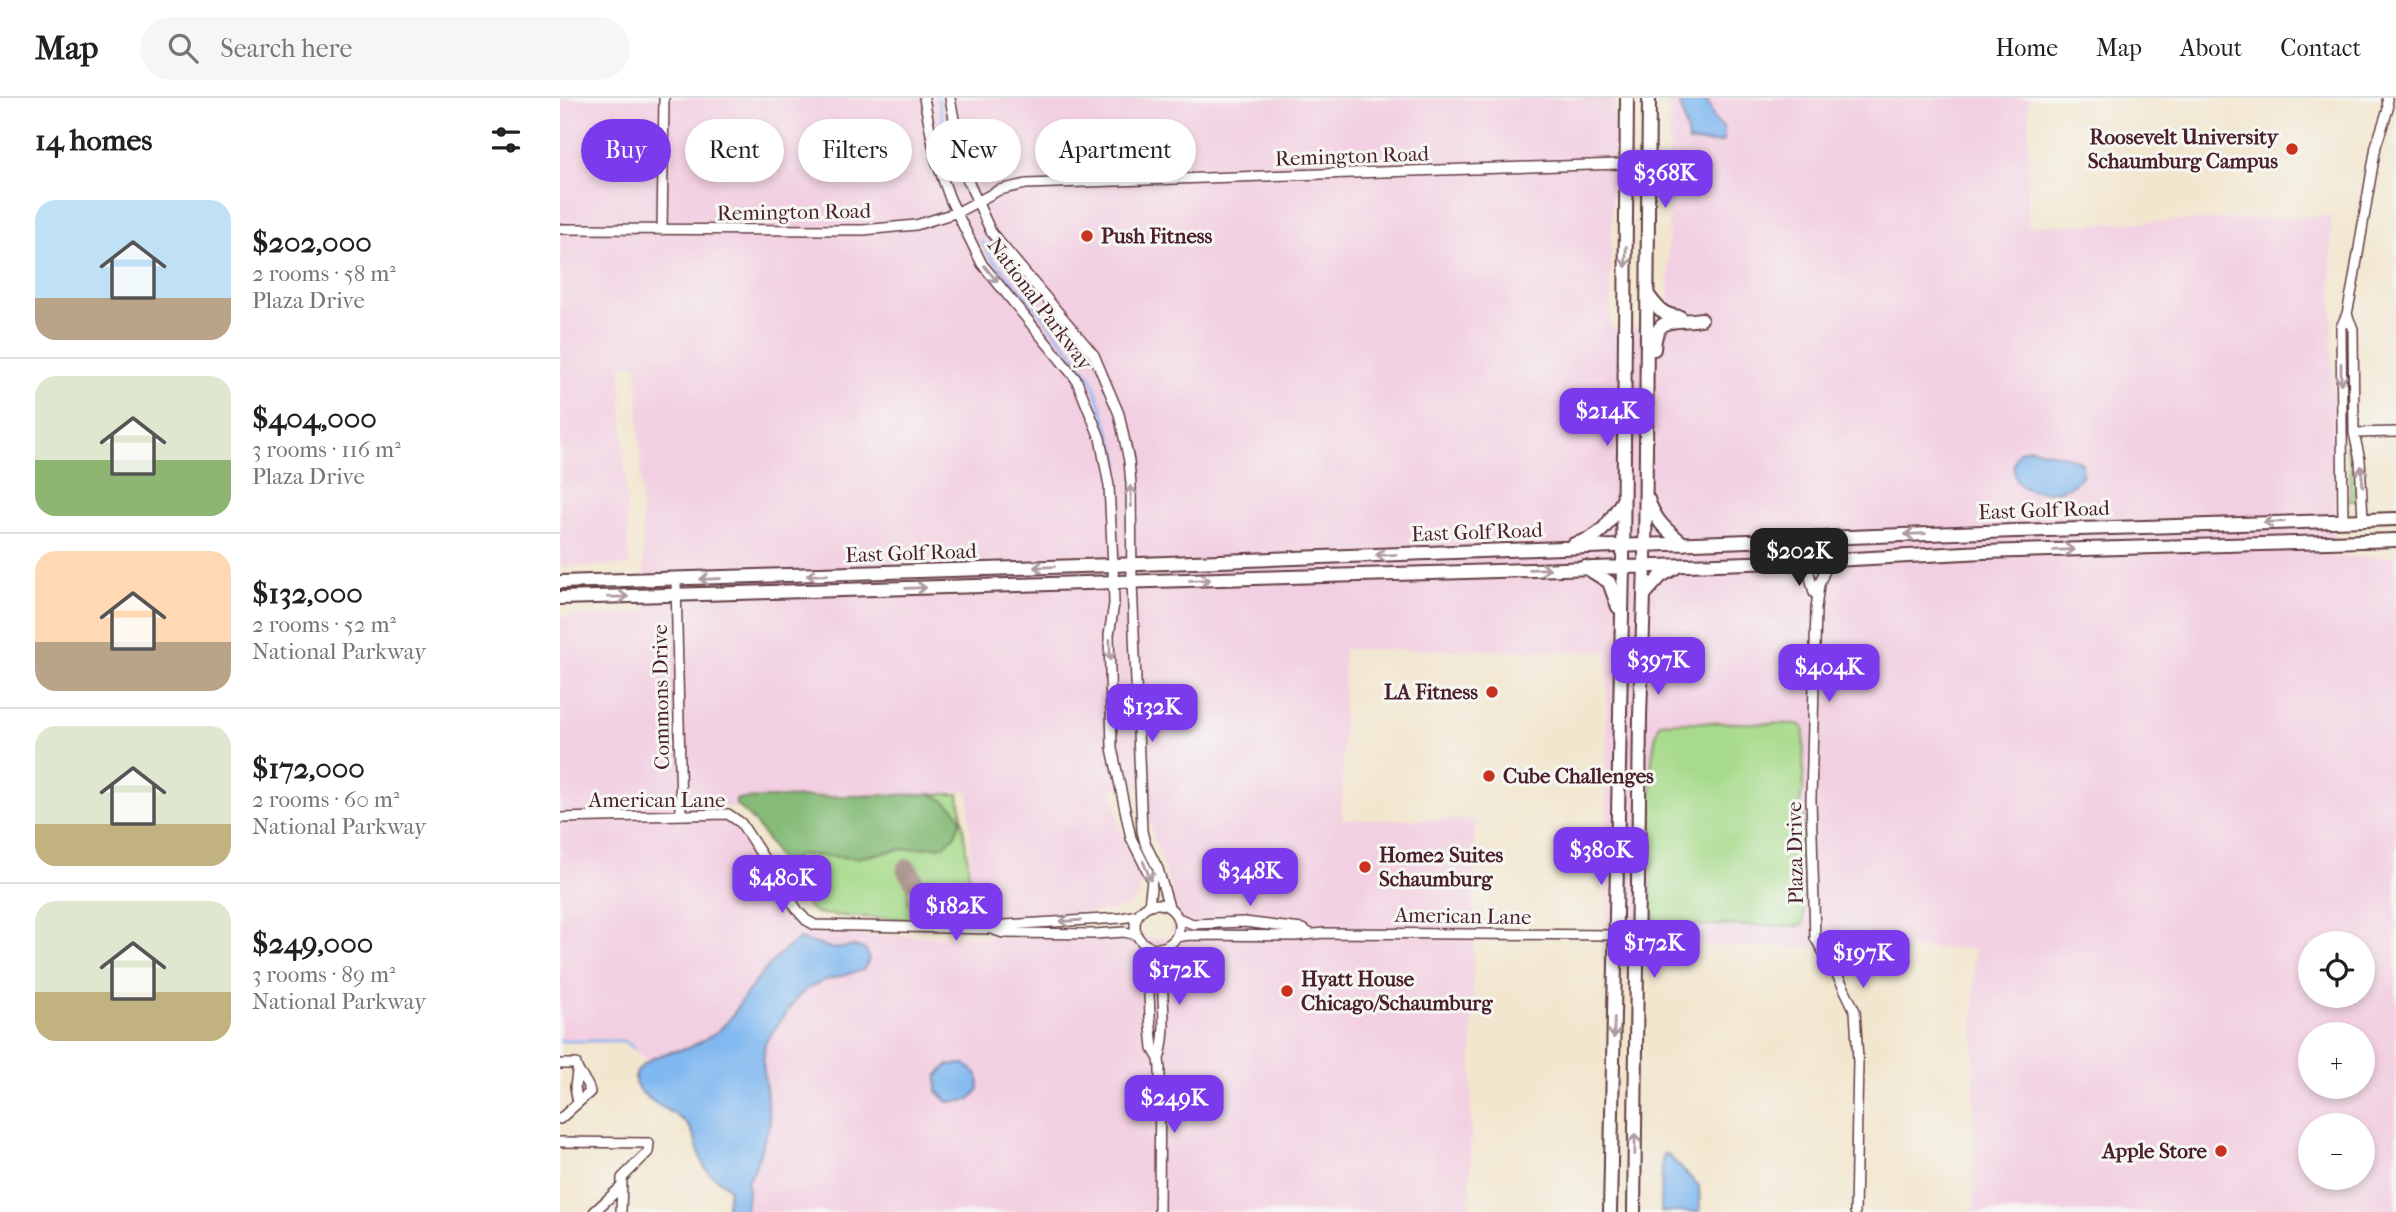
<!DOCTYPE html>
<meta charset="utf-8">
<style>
body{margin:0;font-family:"IM FELL French Canon",serif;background:#f6f6f6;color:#202124;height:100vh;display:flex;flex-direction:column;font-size:26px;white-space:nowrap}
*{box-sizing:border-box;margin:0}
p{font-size:23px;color:#757577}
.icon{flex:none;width:38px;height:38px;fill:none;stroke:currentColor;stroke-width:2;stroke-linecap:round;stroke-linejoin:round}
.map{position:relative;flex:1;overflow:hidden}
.drawer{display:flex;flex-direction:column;background:#fff;width:560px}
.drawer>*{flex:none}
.hud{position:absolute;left:21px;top:21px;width:665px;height:63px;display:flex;gap:14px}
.tools{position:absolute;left:1738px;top:833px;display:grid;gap:14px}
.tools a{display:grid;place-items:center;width:77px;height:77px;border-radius:50%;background:#fff;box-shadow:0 4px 10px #0003;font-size:35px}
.price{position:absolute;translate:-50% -60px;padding:0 16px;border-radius:14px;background:#7c3aed;color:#fff;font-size:23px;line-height:46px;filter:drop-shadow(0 2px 4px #0008)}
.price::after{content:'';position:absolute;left:50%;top:42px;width:21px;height:16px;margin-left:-10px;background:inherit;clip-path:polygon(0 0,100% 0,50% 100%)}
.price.on{background:#222;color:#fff}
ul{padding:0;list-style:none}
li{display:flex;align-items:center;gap:21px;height:175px;padding:0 35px}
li+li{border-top:2px solid #e0e0e0}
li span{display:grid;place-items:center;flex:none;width:196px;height:140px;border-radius:21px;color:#555}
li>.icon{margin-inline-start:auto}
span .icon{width:84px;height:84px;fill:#fffc;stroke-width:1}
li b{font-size:30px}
h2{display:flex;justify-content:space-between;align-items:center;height:84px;padding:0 35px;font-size:30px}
.chip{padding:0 24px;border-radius:32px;background:#fff;box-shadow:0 4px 10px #0003;font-size:24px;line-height:63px}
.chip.on{background:#7c3aed;color:#fff}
header{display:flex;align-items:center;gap:42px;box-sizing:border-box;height:98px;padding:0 35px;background:#fff;border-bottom:2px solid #e0e0e0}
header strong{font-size:33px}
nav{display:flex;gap:38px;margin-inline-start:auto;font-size:24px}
.search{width:490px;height:63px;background:#f6f6f6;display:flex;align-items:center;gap:18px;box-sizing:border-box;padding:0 24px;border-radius:38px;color:#757577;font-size:26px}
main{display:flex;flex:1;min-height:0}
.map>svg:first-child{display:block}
</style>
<header>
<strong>Map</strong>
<div class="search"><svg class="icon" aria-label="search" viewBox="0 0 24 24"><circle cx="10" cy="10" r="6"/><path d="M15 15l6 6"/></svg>Search here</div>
<nav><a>Home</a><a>Map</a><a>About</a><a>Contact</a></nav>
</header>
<main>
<section class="drawer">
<h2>14 homes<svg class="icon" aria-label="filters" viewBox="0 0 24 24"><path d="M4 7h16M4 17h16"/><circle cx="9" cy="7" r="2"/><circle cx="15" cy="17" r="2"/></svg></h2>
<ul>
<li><span style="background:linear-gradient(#bfe0f5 70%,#b9a48a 0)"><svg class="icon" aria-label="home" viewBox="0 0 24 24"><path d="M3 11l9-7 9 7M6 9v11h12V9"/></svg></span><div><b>$202,000</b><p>2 rooms · 58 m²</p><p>Plaza Drive</p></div></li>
<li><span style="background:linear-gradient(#dfe7d0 60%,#8fb573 0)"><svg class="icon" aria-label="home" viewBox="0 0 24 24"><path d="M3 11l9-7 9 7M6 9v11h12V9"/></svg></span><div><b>$404,000</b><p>3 rooms · 116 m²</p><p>Plaza Drive</p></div></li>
<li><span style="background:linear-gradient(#ffd9b3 65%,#b9a48a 0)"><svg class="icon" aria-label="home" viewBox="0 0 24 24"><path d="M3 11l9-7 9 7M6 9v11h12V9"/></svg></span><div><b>$132,000</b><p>2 rooms · 52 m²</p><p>National Parkway</p></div></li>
<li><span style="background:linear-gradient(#dfe7d0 70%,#c2b280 0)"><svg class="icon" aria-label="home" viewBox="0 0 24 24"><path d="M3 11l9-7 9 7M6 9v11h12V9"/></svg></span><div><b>$172,000</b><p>2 rooms · 60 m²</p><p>National Parkway</p></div></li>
<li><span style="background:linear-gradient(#dfe7d0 65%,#c2b280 0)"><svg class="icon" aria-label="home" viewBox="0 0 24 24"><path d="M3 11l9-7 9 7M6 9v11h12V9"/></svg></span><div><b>$249,000</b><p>3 rooms · 89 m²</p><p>National Parkway</p></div></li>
</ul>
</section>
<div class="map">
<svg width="1836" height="1114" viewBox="0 0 1836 1114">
<rect width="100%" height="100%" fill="#f6f6f2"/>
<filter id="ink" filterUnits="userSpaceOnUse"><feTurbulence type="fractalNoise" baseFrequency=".0143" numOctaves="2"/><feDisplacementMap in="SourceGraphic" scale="14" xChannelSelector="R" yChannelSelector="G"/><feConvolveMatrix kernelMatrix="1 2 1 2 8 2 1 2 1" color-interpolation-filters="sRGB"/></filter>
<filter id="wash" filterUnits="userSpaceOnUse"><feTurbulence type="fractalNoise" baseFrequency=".00686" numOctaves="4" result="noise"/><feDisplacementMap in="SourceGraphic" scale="28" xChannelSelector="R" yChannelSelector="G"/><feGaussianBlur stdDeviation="1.57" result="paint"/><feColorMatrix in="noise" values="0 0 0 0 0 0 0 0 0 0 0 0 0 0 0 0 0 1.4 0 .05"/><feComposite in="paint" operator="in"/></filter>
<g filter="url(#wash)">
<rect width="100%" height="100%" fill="#f2e6ce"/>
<path fill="#f2cfe1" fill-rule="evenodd" d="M0 0H1054L1050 230 1108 229 1109 0H1469L1468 128 1771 118 1775 459 1836 458V1114H1414V851L1046 847 1047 554 784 551 782 721 915 722 910 1114H186L188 1092 187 1082 194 1072 209 1012 203 965 205 945 240 896 263 883 299 874 307 867 308 856 306 851 295 848 284 851H225L184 899 168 924 156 934 130 949 88 963 65 945H0V519L85 516 77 266 61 267 69 467 0 469V270L10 269H0ZM587 688 588 720 610 790 613 840 274 837 245 831 230 816 183 741 158 710 409 693 411 823 553 813 569 808 580 796 581 778 561 733 551 690ZM1750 845H1802V898H1750ZM1750 936H1802V989H1750ZM1750 1027H1802V1080H1750Z"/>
<path fill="#a7db8b" stroke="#787d5b" stroke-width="2" d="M1787 225 1789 230 1790 323 1787 324 1785 227Z
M1786 350H1791L1796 373V403H1790V366Z
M1125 624 1236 626 1241 627 1244 631 1243 693C1239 700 1240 711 1244 718L1243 759 1241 764 1244 825 1239 828 1127 827 1095 824 1091 807 1092 722 1089 703 1093 685 1091 668 1095 641 1100 625Z
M373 696H399L408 766 410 807 401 812 400 819 363 820 364 816H371V809H363V805H372V782L354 781 348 771 352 770 351 766H343V770L346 771 352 781 349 782 348 805H360V809H357L356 820C349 822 260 818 254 814 242 805 234 786 226 773L237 756 296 760 336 752 394 710Z"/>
<path fill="#85bb77" stroke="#686d51" stroke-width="2" d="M373 696 394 710 401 721 395 737 384 748 336 752 296 760 238 756 226 773C211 749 199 724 176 707V701Z"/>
<path fill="#80b8f0" stroke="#656c8e" stroke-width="2" d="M1119 0H1146L1155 23 1164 30 1163 43 1159 45 1129 44Z
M1469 350 1506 358 1522 365V378C1518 381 1514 387 1509 389 1492 396 1456 398 1454 374 1453 365 1454 360 1460 353Z
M239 841 274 851 295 848 306 852 309 862 303 872 263 883 247 891 236 901 205 945 203 965 210 1025 194 1072 187 1082 188 1092 186 1114H166L169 1091C162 1082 152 1080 145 1070 137 1057 138 1038 127 1026 113 1010 45 990 90 962 102 954 117 954 130 949 139 945 151 938 158 933 170 924 176 911 184 899 199 878 217 855 239 841Z
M405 966 418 977 419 991 409 1002 388 1004 377 993V978L388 967Z
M1104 1056H1107L1139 1088 1140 1114H1101L1102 1062Z"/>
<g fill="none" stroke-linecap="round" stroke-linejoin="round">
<path stroke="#80b8f0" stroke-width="2.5" d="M378 0 395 80
M422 143 430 158 481 215 532 281 560 365
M0 943H64L74 950"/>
<path stroke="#9e827c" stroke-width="21" d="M347 771 353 781"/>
</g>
</g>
<g filter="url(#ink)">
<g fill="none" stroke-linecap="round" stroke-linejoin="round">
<g stroke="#633d43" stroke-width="12">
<path id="minor" d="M364 0 376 62 390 101 422 166 516 281 540 340 549 388 553 467 554 506 549 537 552 650 571 740 592 782 589 807
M390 0 404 74 431 134 534 257 559 316 569 363 571 386 572 484 582 733 585 745 598 771 609 809
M0 131 303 132 356 127 398 114 439 92 466 86 1089 65
M102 132 104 0
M1787 216 1793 231 1794 335 1800 362 1803 421
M1794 335 1836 334
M1783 422 1781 229 1787 216 1793 186 1816 48 1828 11 1827 0
M1269 462 1259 487 1256 511 1251 701 1255 840 1281 884 1295 913 1298 962 1295 1114
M1246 463 1254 495
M116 482 121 716
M0 720 168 716 181 725 238 813 246 822 255 827 432 831 444 827 561 820 578 817
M575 828a22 22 0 1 1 44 0a22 22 0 1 1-44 0Z
M618 820 633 826 684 824 742 831 749 835
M432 831 443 835 535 836 564 834 577 837
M616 839 629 837 735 838 764 835 1056 837
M587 848 590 919 593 951 599 961 600 970 599 1114
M599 961C611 924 596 884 606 848
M0 966H16C18 978 28 982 30 994L0 1021
M17 974 15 989 18 1005
M0 1044 89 1045 88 1054 62 1080 61 1114
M34 1114 62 1088"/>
</g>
<g stroke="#633d43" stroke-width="16">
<path id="major" d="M1088 197C1098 211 1103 217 1120 219
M1094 251C1096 215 1114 226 1141 221
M1088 401C1095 423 1106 432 1124 446
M1014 446C1044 439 1048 425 1063 402
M1025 469 1049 484 1058 509
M0 484 553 467 1423 434 1836 421
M1084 497 1101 478 1118 468
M0 500 906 474 1255 463 1424 454 1836 442
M1050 1114 1063 467 1067 0
M1074 1114 1080 619 1085 467 1089 0"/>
</g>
<use href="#minor" stroke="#fff" stroke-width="9"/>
<use href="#major" stroke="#fff" stroke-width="12"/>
</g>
<defs><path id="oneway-shaft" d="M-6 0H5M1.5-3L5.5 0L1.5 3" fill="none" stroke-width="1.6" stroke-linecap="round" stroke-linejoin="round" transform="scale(1.75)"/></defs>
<g stroke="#ae9aa0">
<use href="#oneway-shaft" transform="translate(1066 159) rotate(91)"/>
<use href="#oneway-shaft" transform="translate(431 176) rotate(51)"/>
<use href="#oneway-shaft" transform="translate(1781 276) rotate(90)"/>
<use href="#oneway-shaft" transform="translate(1802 378) rotate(-95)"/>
<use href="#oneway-shaft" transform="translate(571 398) rotate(-92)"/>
<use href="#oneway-shaft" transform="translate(1714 424) rotate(178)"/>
<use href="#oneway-shaft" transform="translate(1355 436) rotate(178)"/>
<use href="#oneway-shaft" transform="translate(1504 452) rotate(-2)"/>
<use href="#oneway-shaft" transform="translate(826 457) rotate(178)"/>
<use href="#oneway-shaft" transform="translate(484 469) rotate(178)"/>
<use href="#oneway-shaft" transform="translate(980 471) rotate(-2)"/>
<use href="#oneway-shaft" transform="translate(257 477) rotate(178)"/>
<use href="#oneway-shaft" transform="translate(150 481) rotate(178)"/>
<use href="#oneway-shaft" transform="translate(640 482) rotate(-2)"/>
<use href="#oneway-shaft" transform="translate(356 490) rotate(-2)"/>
<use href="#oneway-shaft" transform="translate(58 499) rotate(-1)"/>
<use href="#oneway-shaft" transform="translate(550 552) rotate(89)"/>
<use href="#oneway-shaft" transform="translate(587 773) rotate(68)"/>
<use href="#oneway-shaft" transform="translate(510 823) rotate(176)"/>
<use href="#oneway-shaft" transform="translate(1054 930) rotate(92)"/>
<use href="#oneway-shaft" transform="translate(1075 1046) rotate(-89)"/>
</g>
</g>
<g fill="#c8321e" stroke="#f6f6f2" stroke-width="2.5">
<circle cx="1732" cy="51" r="7"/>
<circle cx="527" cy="138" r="7"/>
<circle cx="932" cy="594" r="7"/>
<circle cx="929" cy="678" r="7"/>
<circle cx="805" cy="769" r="7"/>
<circle cx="727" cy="893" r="7"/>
<circle cx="1661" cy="1053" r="7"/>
</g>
<g text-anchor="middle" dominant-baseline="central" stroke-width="6" stroke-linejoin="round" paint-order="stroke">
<g font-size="21" font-weight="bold" fill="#4a1f2b" stroke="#f6f6f2" text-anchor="start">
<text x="1718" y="39" text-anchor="end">Roosevelt University<tspan x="1718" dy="24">Schaumburg Campus</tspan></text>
<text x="541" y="138">Push Fitness</text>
<text x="918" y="594" text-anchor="end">LA Fitness</text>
<text x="943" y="678">Cube Challenges</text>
<text x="819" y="757">Home2 Suites<tspan x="819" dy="24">Schaumburg</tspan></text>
<text x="741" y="881">Hyatt House<tspan x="741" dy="24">Chicago/Schaumburg</tspan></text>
<text x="1647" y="1053" text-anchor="end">Apple Store</text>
</g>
<g font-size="21" fill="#4a1f2b" stroke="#f6f6f2">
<text transform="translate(792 58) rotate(-2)">Remington Road</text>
<text transform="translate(234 114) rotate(-1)">Remington Road</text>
<text transform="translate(480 206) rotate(53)">National Parkway</text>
<text transform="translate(1484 412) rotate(-2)">East Golf Road</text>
<text transform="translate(917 434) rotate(-2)">East Golf Road</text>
<text transform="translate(351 455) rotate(-2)">East Golf Road</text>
<text transform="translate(101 599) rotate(-91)">Commons Drive</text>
<text x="97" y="702">American Lane</text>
<text transform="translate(1235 755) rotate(-91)">Plaza Drive</text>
<text transform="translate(903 818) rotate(1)">American Lane</text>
</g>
</g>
</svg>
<div class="tools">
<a><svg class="icon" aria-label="locate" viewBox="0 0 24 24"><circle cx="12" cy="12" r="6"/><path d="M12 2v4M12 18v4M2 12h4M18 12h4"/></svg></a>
<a>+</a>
<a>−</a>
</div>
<b class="price" style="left:1105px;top:112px">$368K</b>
<b class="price" style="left:1047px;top:350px">$214K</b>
<b class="price on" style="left:1239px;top:490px">$202K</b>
<b class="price" style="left:1098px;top:599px">$397K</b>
<b class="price" style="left:1269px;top:606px">$404K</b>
<b class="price" style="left:592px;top:646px">$132K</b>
<b class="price" style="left:1041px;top:789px">$380K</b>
<b class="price" style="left:690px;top:810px">$348K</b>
<b class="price" style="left:222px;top:817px">$480K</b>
<b class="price" style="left:396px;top:845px">$182K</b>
<b class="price" style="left:1094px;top:882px">$172K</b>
<b class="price" style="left:1303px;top:892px">$197K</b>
<b class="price" style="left:619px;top:909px">$172K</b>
<b class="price" style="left:614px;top:1037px">$249K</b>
<div class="hud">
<a class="chip on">Buy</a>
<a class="chip">Rent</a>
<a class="chip">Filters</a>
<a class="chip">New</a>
<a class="chip">Apartment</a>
</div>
</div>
</main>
